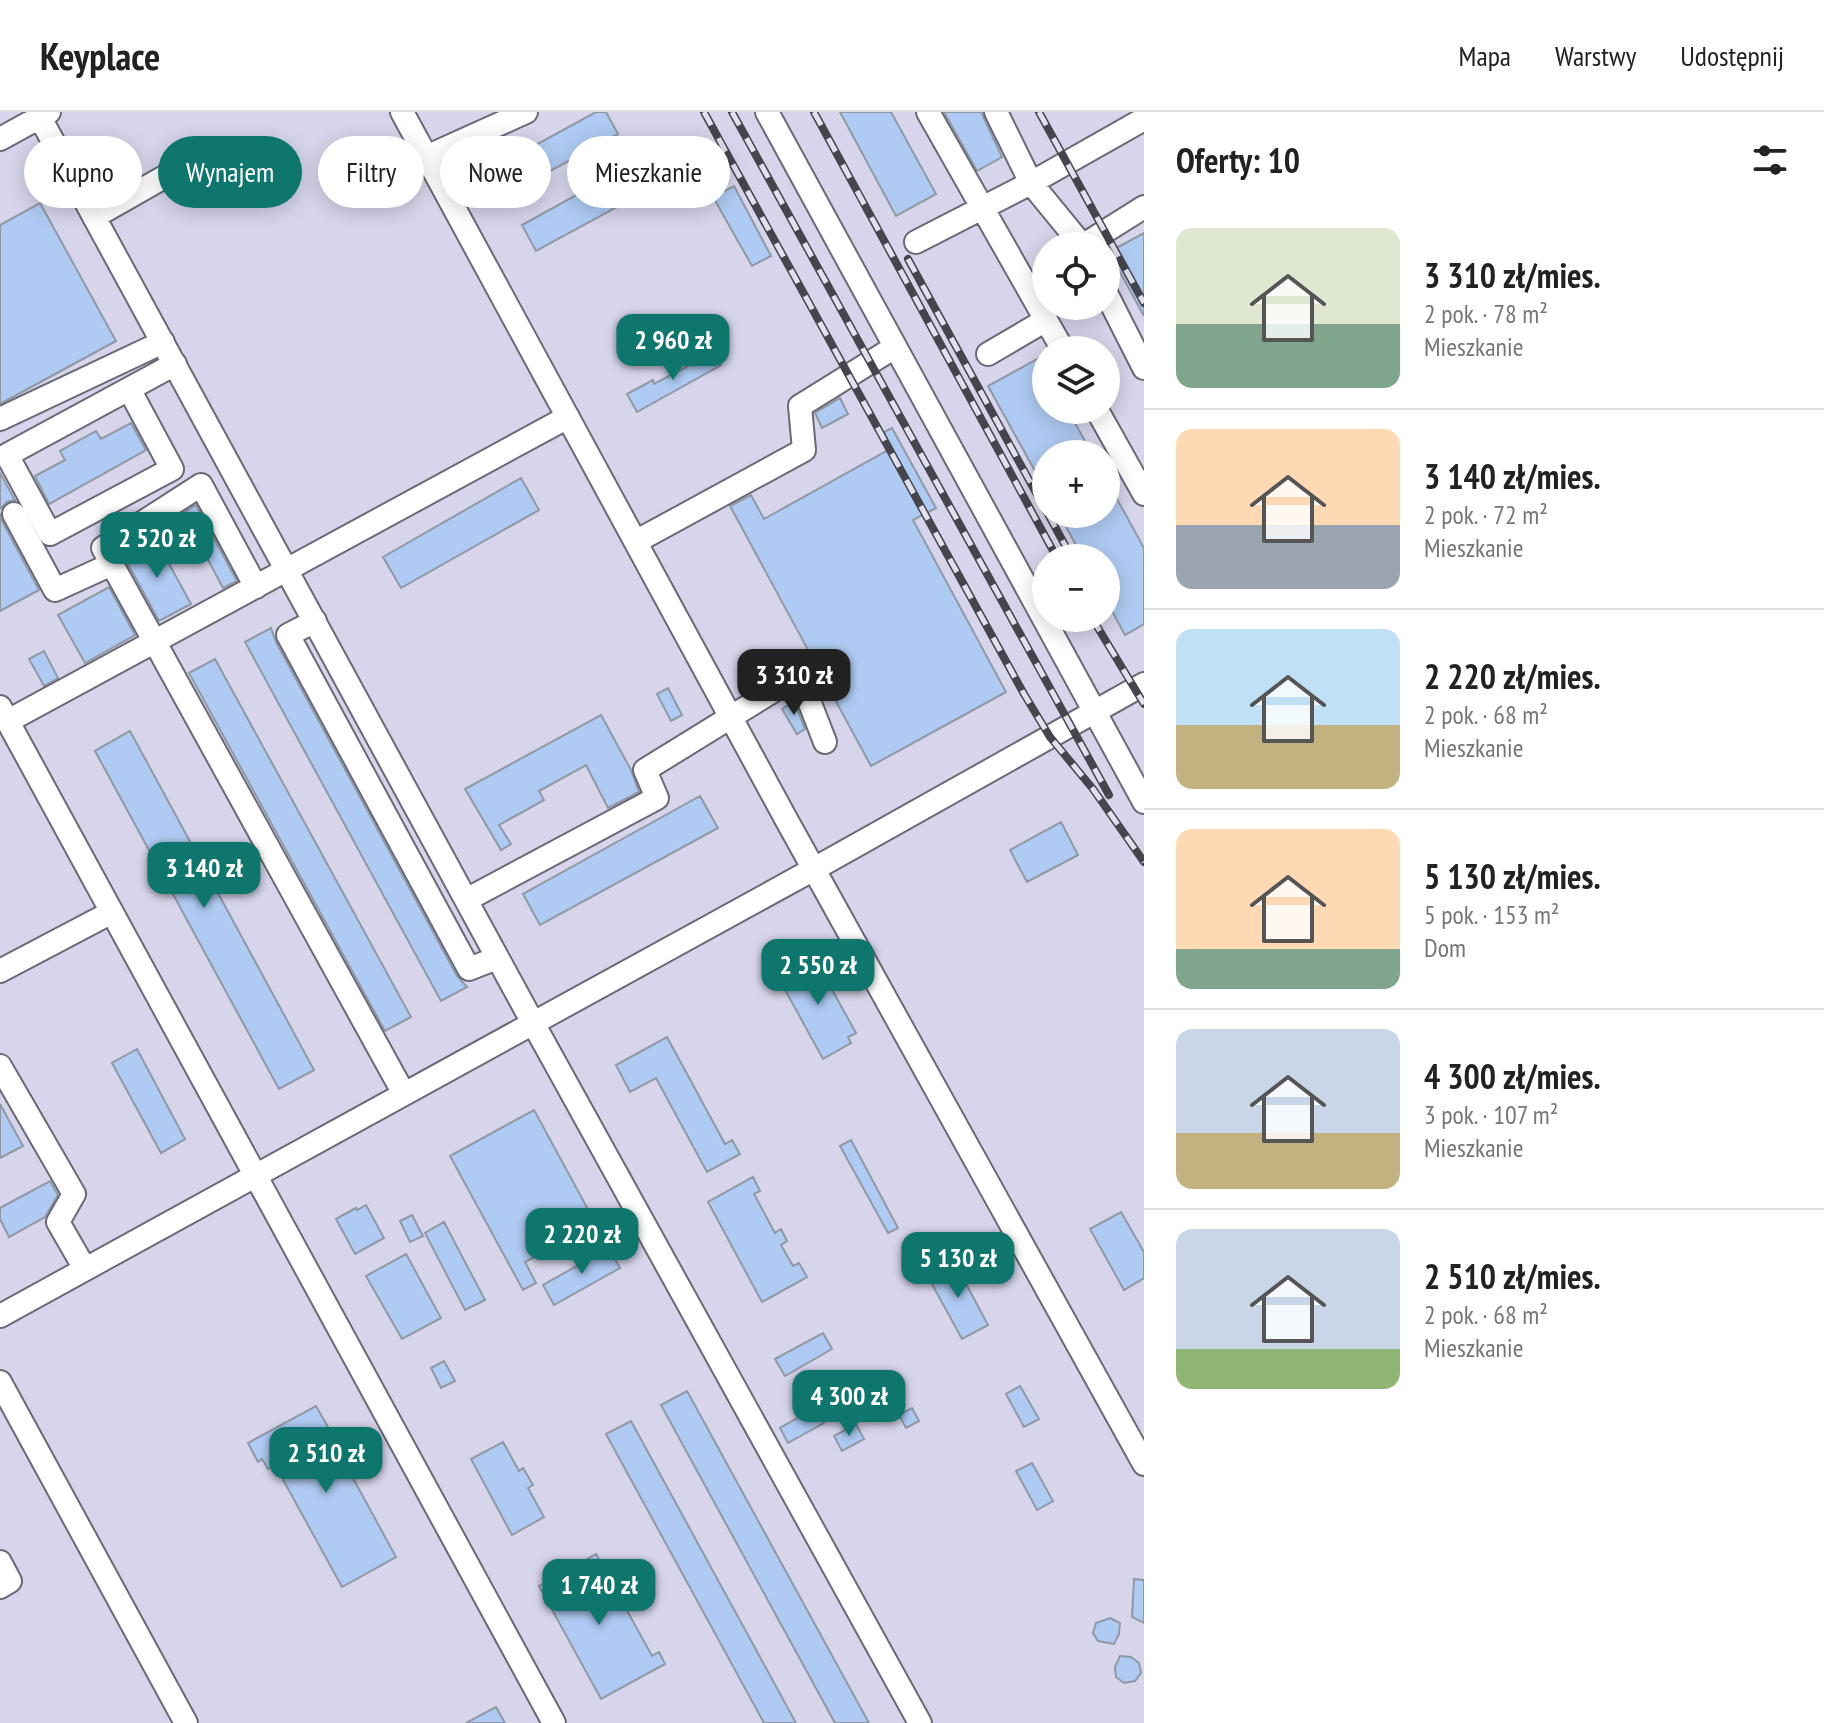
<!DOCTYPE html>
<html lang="pl">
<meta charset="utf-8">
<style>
body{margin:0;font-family:"PT Sans Narrow",sans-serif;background:#f2f2f2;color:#222;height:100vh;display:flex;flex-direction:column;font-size:30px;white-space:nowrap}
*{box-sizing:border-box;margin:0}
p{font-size:26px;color:#767676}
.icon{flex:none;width:44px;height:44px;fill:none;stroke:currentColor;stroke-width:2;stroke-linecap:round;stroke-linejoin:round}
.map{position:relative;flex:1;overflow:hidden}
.drawer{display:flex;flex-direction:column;background:#fff;width:680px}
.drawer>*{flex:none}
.guide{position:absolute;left:24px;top:24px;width:760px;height:72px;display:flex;gap:16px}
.tools{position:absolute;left:1032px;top:120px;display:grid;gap:16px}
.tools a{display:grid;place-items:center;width:88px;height:88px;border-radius:50%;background:#fff;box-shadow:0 4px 20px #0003;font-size:40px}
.price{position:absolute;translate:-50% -68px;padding:0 18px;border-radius:16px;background:#0f766e;color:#fff;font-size:26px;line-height:52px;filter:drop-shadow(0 2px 4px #0008)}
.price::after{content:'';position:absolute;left:50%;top:48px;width:24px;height:18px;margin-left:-12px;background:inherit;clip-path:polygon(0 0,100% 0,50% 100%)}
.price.selected{background:#222;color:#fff}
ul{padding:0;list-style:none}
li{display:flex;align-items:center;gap:24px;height:200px;padding:0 32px}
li+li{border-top:2px solid #e0e0e0}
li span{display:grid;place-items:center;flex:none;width:224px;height:160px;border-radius:16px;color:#555}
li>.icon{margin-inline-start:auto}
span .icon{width:96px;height:96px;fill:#fffc;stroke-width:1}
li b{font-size:34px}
h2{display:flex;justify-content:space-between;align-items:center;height:96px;padding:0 32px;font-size:34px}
.tag{padding:0 28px;border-radius:36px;background:#fff;box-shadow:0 4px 20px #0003;font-size:28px;line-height:72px}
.tag.selected{background:#0f766e;color:#fff}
header{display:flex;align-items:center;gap:48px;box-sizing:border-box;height:112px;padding:0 40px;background:#fff;border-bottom:2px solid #e0e0e0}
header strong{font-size:38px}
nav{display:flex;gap:44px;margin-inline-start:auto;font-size:28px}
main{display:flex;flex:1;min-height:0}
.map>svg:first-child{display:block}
</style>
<header>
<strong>Keyplace</strong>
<nav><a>Mapa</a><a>Warstwy</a><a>Udostępnij</a></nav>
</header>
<main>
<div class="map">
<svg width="1144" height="1611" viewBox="0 0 1144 1611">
<rect width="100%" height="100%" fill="#e1e0ef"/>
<path fill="#d6d5eb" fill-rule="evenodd" d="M0 0H1144V1611H0ZM1046 134H1106V194H1046ZM1046 238H1106V298H1046ZM1046 342H1106V402H1046ZM1046 446H1106V506H1046Z"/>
<path fill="#afcbf3" stroke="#9098a5" stroke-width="2" d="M596 0H606L618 22 506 83 492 57Z
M840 0H891L936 82 896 104Z
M944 0H981L1002 45 977 59Z
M647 44 666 79 653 87 648 78 536 139 522 113Z
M734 74 771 144 752 154 713 85Z
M40 91 116 229 0 292V113Z
M1144 121V204L1109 140Z
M712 237 721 253 637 300 627 282 653 268 654 272 703 246 701 243Z
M1039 246 1046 258V298H1068L1092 342H1046V379L988 274Z
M840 286 848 302 822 316 815 301Z
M131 311 146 338 49 392 35 364 65 348 60 339 96 319 101 327Z
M892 316 936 396 913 408 1006 580 871 654 730 394 751 383 764 407 888 338 880 322Z
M0 361 15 388 7 390 0 397Z
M521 366 539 398 401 476 383 445Z
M1106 367 1144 436V512L1125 523 1106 488V446H1083L1059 402H1106Z
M196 393 237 469 223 476 198 429 187 435 176 415 158 424 155 419Z
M0 401 2 409 39 478 0 499Z
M155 426 191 492 159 509 123 443Z
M109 475 135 523 85 551 58 503Z
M271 516 276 530 457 864 467 875 441 889 245 530Z
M44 539 58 566 44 574 29 547Z
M215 547 411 905 385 919 189 561Z
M668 576 682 603 671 609 657 582Z
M794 589 805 617 797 622 782 597Z
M601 603 631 658 639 680 608 696 586 653 539 679 544 688 499 713 511 732 501 738 465 677Z
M130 619 314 958 279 977 95 639Z
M700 684 718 716 540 813 523 782Z
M1061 710 1078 743 1027 770 1010 738Z
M814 845 856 921 848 925 851 931 823 947 778 865Z
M667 925 725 1032 732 1028 740 1042 707 1060 656 966 630 980 616 953Z
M137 937 185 1027 161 1041 112 951Z
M0 992 23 1034 0 1046Z
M534 998 596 1112 525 1150 536 1171 523 1178 450 1044Z
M851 1028 898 1116 888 1121 840 1034Z
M753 1065 760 1079 754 1082 775 1121 781 1117 787 1129 781 1133 793 1154 799 1151 807 1165 762 1190 708 1090Z
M50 1069 58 1083 45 1105 9 1125 0 1107V1096Z
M366 1093 384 1126 355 1142 336 1107 356 1096 357 1098Z
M1121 1100 1144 1140V1166L1124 1178 1090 1117Z
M412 1103 423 1124 410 1130 400 1109Z
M444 1110 485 1188 465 1198 425 1121Z
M609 1136 620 1156 554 1193 543 1173Z
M406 1142 441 1206 402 1227 366 1164Z
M954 1149 988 1213 962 1227 927 1163Z
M823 1221 832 1237 785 1264 775 1247Z
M444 1249 455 1269 441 1276 431 1256Z
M1020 1274 1039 1307 1024 1315 1006 1282Z
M687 1279 869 1611H835L661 1293Z
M316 1294 332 1322 330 1324 396 1445 342 1475 275 1353 268 1357 262 1347 258 1350 248 1331Z
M815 1296 824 1311 788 1331 780 1316Z
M912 1296 919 1309 906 1316 899 1303Z
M631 1309 796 1611H764L606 1322Z
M856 1312 864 1327 842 1339 834 1324Z
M503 1330 519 1359 523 1356 533 1373 528 1376 544 1405 512 1423 471 1347Z
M1032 1351 1053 1389 1037 1398 1016 1359Z
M596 1442 652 1544 659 1540 665 1552 601 1587 539 1474Z
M1134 1467 1144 1468V1511L1132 1505Z
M1110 1506 1120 1511 1119 1522 1114 1532 1098 1529 1093 1521 1096 1511Z
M1120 1544 1131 1545 1139 1551 1141 1561 1135 1569 1124 1571 1116 1565 1115 1555Z
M496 1595 505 1611H466Z"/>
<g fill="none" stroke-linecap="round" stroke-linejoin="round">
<g stroke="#6a6976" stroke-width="26">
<path id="minor" d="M37 0 533 911 920 1611
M402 0 786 707 1144 1352
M767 0 1144 690
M928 0 1063 238
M996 0 1031 71 1144 7
M0 27 49 0
M426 45 526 0
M94 105 180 56
M916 130 1031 71 1081 132
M1082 134 1144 95
M1106 181 1144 256
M988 242 1046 208
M129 277 172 357 50 422 7 343 175 252
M1097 298 1144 382
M0 307 163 230
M14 402 55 478 112 452
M637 429 804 338 800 294 895 235
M256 475 201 373 103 436 404 982
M315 509 288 523 469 857 497 846
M0 595 554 1611
M8 609 568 305
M466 788 657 686 645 658 799 563 825 630
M0 859 112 800
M0 954 74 1082 58 1110 85 1157
M0 1204 814 757 1144 572
M0 1270 186 1611
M0 1450 10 1469 0 1475"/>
</g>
<use href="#minor" stroke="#fff" stroke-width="22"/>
<g stroke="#45454d" stroke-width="8">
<path id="rail" d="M704 0 1024 582 1050 625 1093 677 1144 750
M732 0 1109 683
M814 0 1057 446
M1039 0 1144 191
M908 147 1046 399
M1048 402 1072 446
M1092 506 1144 592"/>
</g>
<use href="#rail" stroke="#e1e0ef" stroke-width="5" stroke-dasharray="15" stroke-linecap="butt"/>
</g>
</svg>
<div class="tools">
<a><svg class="icon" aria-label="locate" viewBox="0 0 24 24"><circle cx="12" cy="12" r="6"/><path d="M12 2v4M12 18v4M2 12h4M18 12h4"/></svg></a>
<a><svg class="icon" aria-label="layers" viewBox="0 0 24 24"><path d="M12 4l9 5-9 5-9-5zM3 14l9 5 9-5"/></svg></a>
<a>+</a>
<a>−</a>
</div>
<b class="price" style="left:673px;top:270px">2 960 zł</b>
<b class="price" style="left:157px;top:468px">2 520 zł</b>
<b class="price selected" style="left:794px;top:605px">3 310 zł</b>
<b class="price" style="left:204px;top:798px">3 140 zł</b>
<b class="price" style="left:818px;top:895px">2 550 zł</b>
<b class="price" style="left:582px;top:1164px">2 220 zł</b>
<b class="price" style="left:958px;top:1188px">5 130 zł</b>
<b class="price" style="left:849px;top:1326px">4 300 zł</b>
<b class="price" style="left:326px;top:1383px">2 510 zł</b>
<b class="price" style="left:599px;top:1515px">1 740 zł</b>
<div class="guide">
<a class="tag">Kupno</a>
<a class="tag selected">Wynajem</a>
<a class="tag">Filtry</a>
<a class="tag">Nowe</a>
<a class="tag">Mieszkanie</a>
</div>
</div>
<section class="drawer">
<h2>Oferty: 10<svg class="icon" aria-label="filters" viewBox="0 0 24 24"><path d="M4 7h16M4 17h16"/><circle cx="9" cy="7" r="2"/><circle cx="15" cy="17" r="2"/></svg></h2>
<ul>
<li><span style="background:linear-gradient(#dfe7d0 60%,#7fa58c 0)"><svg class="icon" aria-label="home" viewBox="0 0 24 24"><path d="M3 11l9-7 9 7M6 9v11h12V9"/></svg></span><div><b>3 310 zł/mies.</b><p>2 pok. · 78 m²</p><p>Mieszkanie</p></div></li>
<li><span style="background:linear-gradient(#ffd9b3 60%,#9aa5b1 0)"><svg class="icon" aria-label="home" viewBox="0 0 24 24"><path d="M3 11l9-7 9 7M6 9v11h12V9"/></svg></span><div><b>3 140 zł/mies.</b><p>2 pok. · 72 m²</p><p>Mieszkanie</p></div></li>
<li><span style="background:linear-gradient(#bfe0f5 60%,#c2b280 0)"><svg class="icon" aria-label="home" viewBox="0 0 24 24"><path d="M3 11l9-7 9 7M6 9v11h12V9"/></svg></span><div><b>2 220 zł/mies.</b><p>2 pok. · 68 m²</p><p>Mieszkanie</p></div></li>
<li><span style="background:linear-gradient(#ffd9b3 75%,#7fa58c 0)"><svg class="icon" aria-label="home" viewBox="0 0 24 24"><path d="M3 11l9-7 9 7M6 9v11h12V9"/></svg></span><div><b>5 130 zł/mies.</b><p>5 pok. · 153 m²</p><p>Dom</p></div></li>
<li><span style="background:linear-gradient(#c9d6e8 65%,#c2b280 0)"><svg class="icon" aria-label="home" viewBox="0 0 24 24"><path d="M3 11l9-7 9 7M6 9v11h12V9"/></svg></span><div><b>4 300 zł/mies.</b><p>3 pok. · 107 m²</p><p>Mieszkanie</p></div></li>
<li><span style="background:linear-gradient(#c9d6e8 75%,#8fb573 0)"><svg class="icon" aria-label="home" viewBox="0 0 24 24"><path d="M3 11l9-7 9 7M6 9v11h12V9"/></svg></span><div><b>2 510 zł/mies.</b><p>2 pok. · 68 m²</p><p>Mieszkanie</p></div></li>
</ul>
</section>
</main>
